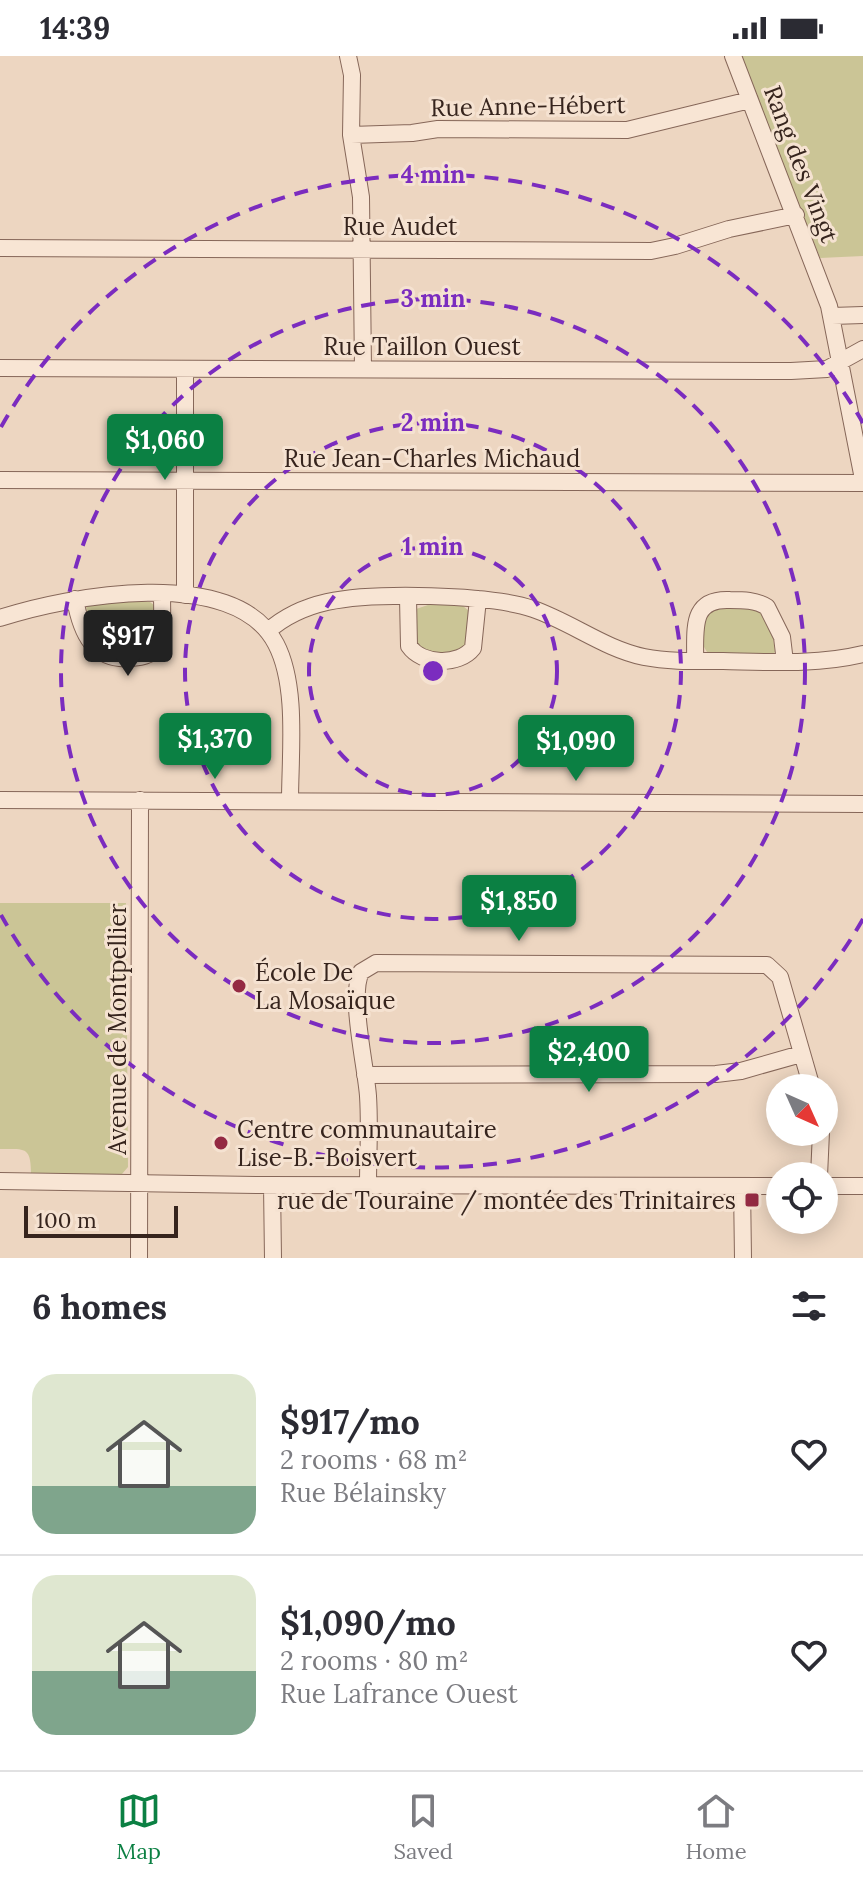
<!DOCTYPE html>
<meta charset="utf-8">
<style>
body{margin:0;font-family:Lora,serif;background:#f7f7f7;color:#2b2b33;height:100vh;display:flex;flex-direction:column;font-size:30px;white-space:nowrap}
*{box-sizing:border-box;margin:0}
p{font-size:26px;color:#7c7c81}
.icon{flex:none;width:44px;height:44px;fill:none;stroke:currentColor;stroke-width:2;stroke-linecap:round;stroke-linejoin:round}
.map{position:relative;height:1202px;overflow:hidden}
.sheet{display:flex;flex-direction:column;background:#fff;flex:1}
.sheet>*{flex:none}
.needle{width:52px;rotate:135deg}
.tools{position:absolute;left:766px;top:1018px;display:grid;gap:16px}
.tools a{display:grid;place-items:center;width:72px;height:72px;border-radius:50%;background:#fff;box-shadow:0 4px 20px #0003;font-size:40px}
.scale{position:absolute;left:24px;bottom:20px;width:154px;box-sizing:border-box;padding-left:8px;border:4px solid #36241d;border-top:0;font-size:22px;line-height:28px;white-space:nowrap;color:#36241d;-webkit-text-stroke:6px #f5e2d1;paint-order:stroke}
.price{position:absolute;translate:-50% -68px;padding:0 18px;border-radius:8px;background:#0b8043;color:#fff;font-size:26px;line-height:52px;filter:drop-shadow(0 2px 4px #0008)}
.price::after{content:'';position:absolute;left:50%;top:48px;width:24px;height:18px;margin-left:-12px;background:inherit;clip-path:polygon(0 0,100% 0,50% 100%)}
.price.on{background:#222;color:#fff}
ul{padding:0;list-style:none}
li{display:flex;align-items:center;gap:24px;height:200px;padding:0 32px}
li+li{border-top:2px solid #e1e1e2}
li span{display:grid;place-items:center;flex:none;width:224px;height:160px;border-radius:24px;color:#555}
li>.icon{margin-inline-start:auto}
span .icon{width:96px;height:96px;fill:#fffc;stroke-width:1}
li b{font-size:34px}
h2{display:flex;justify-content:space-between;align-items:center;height:96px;padding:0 32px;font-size:34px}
.status{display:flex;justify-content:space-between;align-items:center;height:56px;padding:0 40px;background:#fff;direction:ltr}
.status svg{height:22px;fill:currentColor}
.tabs{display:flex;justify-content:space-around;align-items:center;height:112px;border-top:2px solid #e1e1e2;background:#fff;font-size:22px;color:#7c7c81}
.tabs a{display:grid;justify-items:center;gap:4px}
.tabs .on{color:#0b8043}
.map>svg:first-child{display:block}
</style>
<div class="status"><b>14:39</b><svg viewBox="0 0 49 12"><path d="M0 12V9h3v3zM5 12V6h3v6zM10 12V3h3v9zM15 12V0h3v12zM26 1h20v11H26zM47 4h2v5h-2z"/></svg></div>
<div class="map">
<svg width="863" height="1202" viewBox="0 0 863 1202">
<rect width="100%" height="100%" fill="#edd6c1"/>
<path fill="#cbc596" d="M740 0H863V200L820 202Z
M133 545 150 546 155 550 154 581 145 594 126 597 104 592 89 568 86 550Z
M431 548 463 550 469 555 468 587 456 598 421 595 412 578 416 553Z
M710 552H757L771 567 775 596 771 599 708 597C698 586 700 563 710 552Z
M0 847H126L128 1111 122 1118H31C31 1090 25 1093 0 1093Z"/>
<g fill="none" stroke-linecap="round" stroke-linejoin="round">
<g stroke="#866759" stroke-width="18">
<path id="minor" d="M348 0 352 19 351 79 361 141 363 313
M733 0 829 250 863 423
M351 79 412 77 438 73 627 74 750 44
M0 192 651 195 675 190 729 173 796 159
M832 260 863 259
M0 312 791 315 827 313 863 293
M185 313V539
M0 424 863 427
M408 542 409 590C422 609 459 610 473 592L478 543
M75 543C81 577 94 606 132 602 140 601 150 600 155 593 164 581 162 554 162 538
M0 562C67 540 235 508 276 588 298 630 290 698 290 745
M268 575C285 560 305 551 327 546 373 536 489 538 533 553 571 566 605 593 644 601 670 606 697 605 723 605 770 606 818 609 863 598
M695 605C696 575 689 542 730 544 743 544 756 544 767 551L782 581 785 606
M0 744 863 748
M365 1019 716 1018 741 1015 801 998
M819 1120 821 1076
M0 1125 262 1129 780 1130
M272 1129 273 1202
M368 1129C368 1099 370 1070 368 1040 366 1011 349 940 361 916L376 907 767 909 780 921 812 1032
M742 1130 743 1202
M824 1130H863
M139 1202 140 744"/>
</g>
<use href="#minor" stroke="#f8e5d4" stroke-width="16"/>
</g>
<g fill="none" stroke="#7b2cbf" stroke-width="4" stroke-dasharray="14 10">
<circle cx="433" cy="615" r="124"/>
<circle cx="433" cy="615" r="248"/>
<circle cx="433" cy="615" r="372"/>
<path d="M863 863A496 496 0 0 1 1 859M1 371A496 496 0 0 1 863 367"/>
</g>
<g fill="#942a43" stroke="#f5e2d1" stroke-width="3">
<circle cx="239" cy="930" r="8"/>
<circle cx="221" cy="1087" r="8"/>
<rect x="744" y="1136" width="16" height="16" rx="4"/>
</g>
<g text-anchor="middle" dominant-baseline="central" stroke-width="6" stroke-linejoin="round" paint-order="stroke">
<g font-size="24" fill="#36241d" stroke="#f5e2d1">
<text transform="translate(528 50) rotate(-1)">Rue Anne-Hébert</text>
<text transform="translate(801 108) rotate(69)">Rang des Vingt</text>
<text x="400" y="170">Rue Audet</text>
<text x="422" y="290">Rue Taillon Ouest</text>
<text x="432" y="402">Rue Jean-Charles Michaud</text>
<text transform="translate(117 973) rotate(-90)">Avenue de Montpellier</text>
</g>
<g font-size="24" fill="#36241d" stroke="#f5e2d1" text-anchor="start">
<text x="255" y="916">École De<tspan x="255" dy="28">La Mosaïque</tspan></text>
<text x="237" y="1073">Centre communautaire<tspan x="237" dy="28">Lise-B.-Boisvert</tspan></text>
<text x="736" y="1144" text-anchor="end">rue de Touraine / montée des Trinitaires</text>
</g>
</g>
<circle cx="433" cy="615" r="12" fill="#7b2cbf" stroke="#f5e2d1" stroke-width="4"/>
<g font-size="24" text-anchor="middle" font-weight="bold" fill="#7b2cbf" stroke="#f5e2d1" stroke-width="6" stroke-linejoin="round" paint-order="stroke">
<text x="433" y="127">4 min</text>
<text x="433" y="251">3 min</text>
<text x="433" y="375">2 min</text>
<text x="433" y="499">1 min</text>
</g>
</svg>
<div class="tools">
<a><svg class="needle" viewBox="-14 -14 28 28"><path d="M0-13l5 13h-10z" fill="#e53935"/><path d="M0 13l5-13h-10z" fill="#7c7c81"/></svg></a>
<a><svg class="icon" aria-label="locate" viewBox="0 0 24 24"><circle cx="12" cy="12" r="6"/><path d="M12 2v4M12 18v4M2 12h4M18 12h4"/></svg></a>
</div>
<div class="scale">100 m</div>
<b class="price" style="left:165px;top:426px">$1,060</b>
<b class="price on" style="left:128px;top:622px">$917</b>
<b class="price" style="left:215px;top:725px">$1,370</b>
<b class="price" style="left:576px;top:727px">$1,090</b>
<b class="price" style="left:519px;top:887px">$1,850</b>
<b class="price" style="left:589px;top:1038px">$2,400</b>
</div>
<section class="sheet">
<h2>6 homes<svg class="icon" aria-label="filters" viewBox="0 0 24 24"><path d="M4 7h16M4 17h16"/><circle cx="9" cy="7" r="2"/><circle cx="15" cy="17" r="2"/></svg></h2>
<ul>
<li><span style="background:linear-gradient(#dfe7d0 70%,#7fa58c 0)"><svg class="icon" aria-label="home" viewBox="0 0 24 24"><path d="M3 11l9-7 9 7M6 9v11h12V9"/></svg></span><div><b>$917/mo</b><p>2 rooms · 68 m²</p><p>Rue Bélainsky</p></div><svg class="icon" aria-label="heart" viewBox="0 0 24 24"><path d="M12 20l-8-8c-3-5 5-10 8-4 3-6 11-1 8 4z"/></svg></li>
<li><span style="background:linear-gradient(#dfe7d0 60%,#7fa58c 0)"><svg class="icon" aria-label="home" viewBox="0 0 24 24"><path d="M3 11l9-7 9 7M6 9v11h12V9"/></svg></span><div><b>$1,090/mo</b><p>2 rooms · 80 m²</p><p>Rue Lafrance Ouest</p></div><svg class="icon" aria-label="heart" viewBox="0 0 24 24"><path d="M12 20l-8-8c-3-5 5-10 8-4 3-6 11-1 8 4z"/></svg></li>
</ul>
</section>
<nav class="tabs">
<a class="on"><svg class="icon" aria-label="map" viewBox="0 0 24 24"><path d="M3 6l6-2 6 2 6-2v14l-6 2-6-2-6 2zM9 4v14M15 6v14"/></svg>Map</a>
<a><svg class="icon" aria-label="saved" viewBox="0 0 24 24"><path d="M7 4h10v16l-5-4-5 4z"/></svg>Saved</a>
<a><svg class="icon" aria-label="home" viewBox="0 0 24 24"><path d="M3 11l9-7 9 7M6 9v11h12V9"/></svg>Home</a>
</nav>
